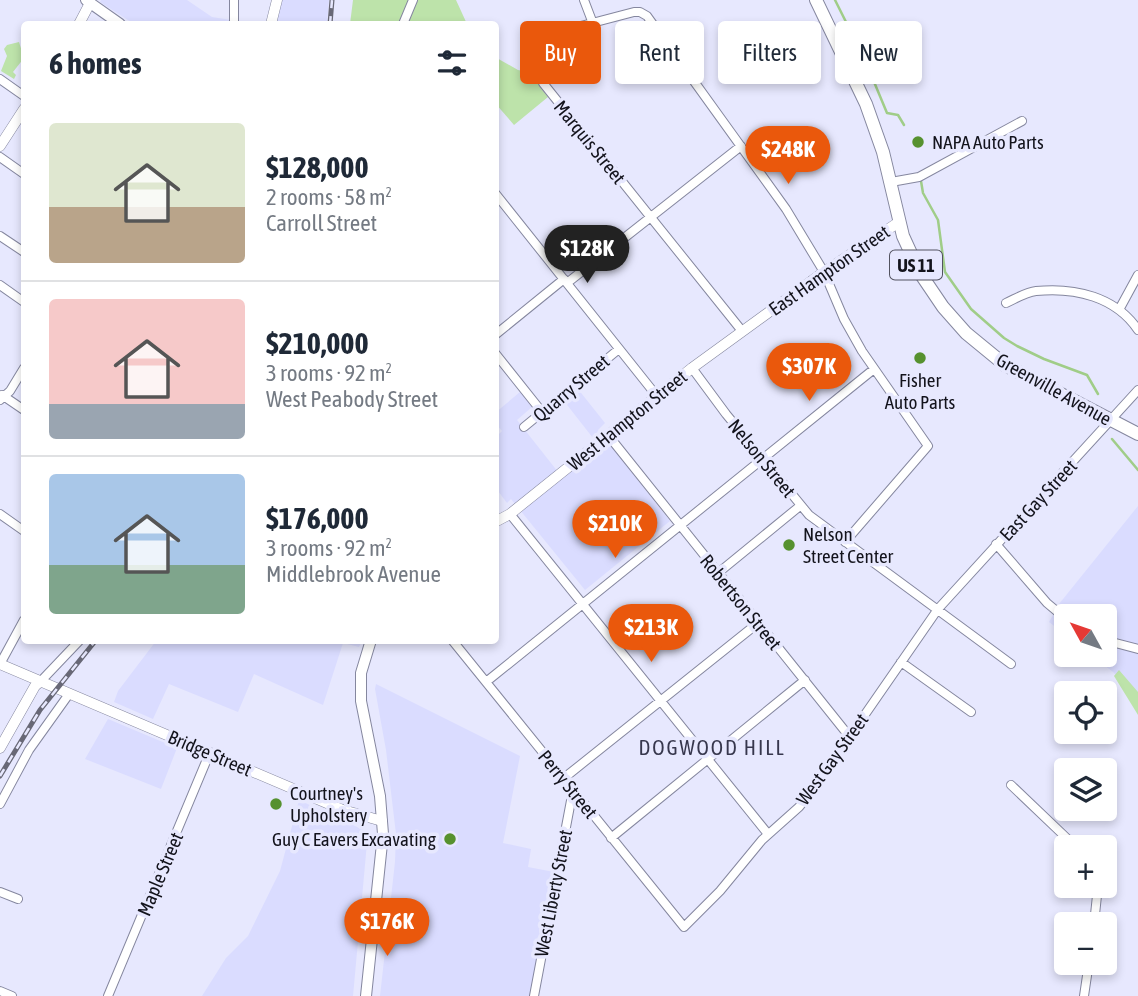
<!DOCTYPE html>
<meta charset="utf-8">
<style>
body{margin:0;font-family:"Asap Condensed",sans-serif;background:#f2f2f3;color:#1f2937;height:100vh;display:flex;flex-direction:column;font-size:26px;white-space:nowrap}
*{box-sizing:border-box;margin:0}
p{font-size:23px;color:#747a83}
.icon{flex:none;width:38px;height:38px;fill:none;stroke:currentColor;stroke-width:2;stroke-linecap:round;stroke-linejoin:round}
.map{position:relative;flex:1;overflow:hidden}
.side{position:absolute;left:21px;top:21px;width:478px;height:623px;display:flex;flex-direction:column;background:#fff;border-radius:7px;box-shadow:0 4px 10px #0003}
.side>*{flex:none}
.banner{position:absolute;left:520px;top:21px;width:513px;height:63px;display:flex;gap:14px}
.needle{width:46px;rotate:310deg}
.tools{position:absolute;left:1054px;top:604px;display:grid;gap:14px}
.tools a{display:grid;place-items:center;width:63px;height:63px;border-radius:7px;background:#fff;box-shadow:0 4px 10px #0003;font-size:35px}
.price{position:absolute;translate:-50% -60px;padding:0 16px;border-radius:24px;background:#ea580c;color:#fff;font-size:23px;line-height:46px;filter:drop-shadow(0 2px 4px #0008)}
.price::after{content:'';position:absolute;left:50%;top:42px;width:21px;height:16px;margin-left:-10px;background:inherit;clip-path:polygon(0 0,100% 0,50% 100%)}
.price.active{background:#222;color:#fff}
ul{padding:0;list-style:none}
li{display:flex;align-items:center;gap:21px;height:175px;padding:0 28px}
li+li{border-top:2px solid #e0e1e3}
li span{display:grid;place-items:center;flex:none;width:196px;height:140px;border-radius:7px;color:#555}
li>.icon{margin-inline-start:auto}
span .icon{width:84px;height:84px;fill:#fffc;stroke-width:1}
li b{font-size:30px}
h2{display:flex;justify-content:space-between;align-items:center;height:84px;padding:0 28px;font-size:30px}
.pill{padding:0 24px;border-radius:7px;background:#fff;box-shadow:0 4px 10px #0003;font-size:24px;line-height:63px}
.pill.active{background:#ea580c;color:#fff}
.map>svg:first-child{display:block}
</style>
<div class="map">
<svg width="1138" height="996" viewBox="0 0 1138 996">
<rect width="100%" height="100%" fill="#e7e8fe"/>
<path fill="#dadcff" d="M101 0H187L212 17 231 20V24H134L100 2Z
M280 0H329L327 24H275Z
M578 389 605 423 598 430 670 521 585 590 511 499 507 503 495 487 497 436 502 431 495 423V413L520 392 532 407 517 420 562 477 600 447 564 401Z
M1138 506V698L1113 672 1091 655 1104 654V616H1066V635L1049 622 1059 604Z
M156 641V640L362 641 359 647 343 643 323 705 254 674 238 712 169 684 153 719 114 702 118 691Z
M376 684 520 756 503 843 531 849 528 867 554 872 530 996H380L395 862 396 834 386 750 375 689Z
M108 719 177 748 161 789 85 759Z
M299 800 368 832 353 996H202L226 958 248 936 280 871Z"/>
<path fill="#bde3aa" d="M353 0H456L467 24H350Z
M19 42 24 58 13 72 16 75 14 79 1 71 7 56 4 49 7 45Z
M495 57 518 70 528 72 543 60 539 86 548 97 514 125 495 103Z
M1119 670 1138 692V715L1114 676Z"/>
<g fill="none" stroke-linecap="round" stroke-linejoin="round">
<path stroke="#a0cd88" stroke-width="2.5" d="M835 0 863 56 874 71 872 77 887 113 898 115 904 125
M921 181 923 193 938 220 945 272 971 309 1004 338 1017 346 1044 359 1087 375 1098 394
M1112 439 1138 470"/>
<g stroke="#85879f" stroke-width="10">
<path id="minor" d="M234 0V24
M584 0 592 21
M403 24 413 0
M0 79 24 96
M0 157 24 174
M891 182 919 177 1022 121
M495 193 656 395
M0 236 24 252
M567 283 741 146
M0 285 24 302
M1006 303C1015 299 1026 292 1036 291 1075 287 1116 297 1138 330
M1120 308 1138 275
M742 331 543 83 554 33 634 12H640L647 16 786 209 824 272 844 319 862 351 928 446 845 542
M495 335 564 279
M495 353 542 412
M692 368 726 414 809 515 1011 664
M2 395 24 410
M0 400 10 391 24 368
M524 427 619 349
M608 435 849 736
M0 514 24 531
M510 514 768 834
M996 544 1047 603 1066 619
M718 573 800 506
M452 640 684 927 720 891 762 840 799 807 812 791 938 609 1138 390
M1104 640 1138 649
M901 662 971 712
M0 664 24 620
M41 681 80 640
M486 682 874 369
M564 778 758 623
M1011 785 1076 847
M0 804 29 750 69 694
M611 838 805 680
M0 892 18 899
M1094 924 1098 886
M0 991 12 996
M108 996 210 752
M534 996 573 790
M1084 996 1089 962"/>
</g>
<g stroke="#85879f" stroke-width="11">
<path id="tertiary" d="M79 24 90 3
M271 24 277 0
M0 146 24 109
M495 522 510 514 692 368 824 272 899 222
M0 664 343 810 382 821
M0 748 35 686 41 681"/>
</g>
<g stroke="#85879f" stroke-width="12">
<path id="secondary" d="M86 0 120 24
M366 996 383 834 380 796 361 701V673L371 640"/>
</g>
<g stroke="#85879f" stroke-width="14">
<path id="primary" d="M816 0 866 104 883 152 903 236 920 273 943 307 966 333 1005 365 1138 434"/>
</g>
<use href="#minor" stroke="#fff" stroke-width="8"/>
<use href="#tertiary" stroke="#fff" stroke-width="10"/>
<use href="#secondary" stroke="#fff" stroke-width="10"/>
<use href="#primary" stroke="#fff" stroke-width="12"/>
<g stroke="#686876" stroke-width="5">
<path id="rail" d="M330 24 332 0
M0 776 40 710 96 640"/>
</g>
<use href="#rail" stroke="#e7e8fe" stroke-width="2.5" stroke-dasharray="8" stroke-linecap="butt"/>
</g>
<g fill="#56912f" stroke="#e7e8fe" stroke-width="2.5">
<circle cx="918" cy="142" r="7"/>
<circle cx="920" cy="358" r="7"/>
<circle cx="789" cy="545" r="7"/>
<circle cx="276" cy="804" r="7"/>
<circle cx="450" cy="839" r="7"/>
</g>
<g text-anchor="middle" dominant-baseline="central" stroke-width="7" stroke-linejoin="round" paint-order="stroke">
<rect fill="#e7e8fe" stroke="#535360" stroke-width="2" x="890" y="250.5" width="52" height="29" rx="5"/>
<g font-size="18" font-weight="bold" fill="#13131c">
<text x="916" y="265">US 11</text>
</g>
<g font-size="19" fill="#13131c" stroke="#e7e8fe">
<text transform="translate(590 142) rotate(51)">Marquis Street</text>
<text transform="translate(829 270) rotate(-35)">East Hampton Street</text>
<text transform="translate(571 388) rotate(-40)">Quarry Street</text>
<text transform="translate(1054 389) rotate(29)">Greenville Avenue</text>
<text transform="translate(627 420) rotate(-39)">West Hampton Street</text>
<text transform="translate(762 458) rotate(51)">Nelson Street</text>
<text transform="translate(1038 500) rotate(-47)">East Gay Street</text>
<text transform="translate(741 602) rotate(51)">Robertson Street</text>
<text transform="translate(210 753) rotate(23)">Bridge Street</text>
<text transform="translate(832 759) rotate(-54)">West Gay Street</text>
<text transform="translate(568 784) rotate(51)">Perry Street</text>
<text transform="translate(160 874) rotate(-67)">Maple Street</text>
<text transform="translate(553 893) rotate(-79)">West Liberty Street</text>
</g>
<g font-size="19" fill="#13131c" stroke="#e7e8fe" text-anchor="start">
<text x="932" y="142">NAPA Auto Parts</text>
<text x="920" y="380" text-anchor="middle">Fisher<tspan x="920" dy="22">Auto Parts</tspan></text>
<text x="803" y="534">Nelson<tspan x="803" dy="22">Street Center</tspan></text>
<text x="290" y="793">Courtney's<tspan x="290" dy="22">Upholstery</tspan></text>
<text x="436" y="839" text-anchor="end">Guy C Eavers Excavating</text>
</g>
<g font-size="21" letter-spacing="2" fill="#37374d" stroke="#e7e8fe">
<text x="712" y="747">DOGWOOD HILL</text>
</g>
</g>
</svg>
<div class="tools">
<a><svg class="needle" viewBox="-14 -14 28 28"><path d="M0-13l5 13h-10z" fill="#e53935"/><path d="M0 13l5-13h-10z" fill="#747a83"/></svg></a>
<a><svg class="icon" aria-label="locate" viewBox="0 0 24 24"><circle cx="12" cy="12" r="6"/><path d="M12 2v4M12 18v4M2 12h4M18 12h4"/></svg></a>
<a><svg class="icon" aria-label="layers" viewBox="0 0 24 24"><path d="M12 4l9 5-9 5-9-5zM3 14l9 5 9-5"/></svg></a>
<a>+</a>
<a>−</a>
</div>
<b class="price" style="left:788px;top:186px">$248K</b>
<b class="price active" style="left:587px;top:285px">$128K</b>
<b class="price" style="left:809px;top:403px">$307K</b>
<b class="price" style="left:615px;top:560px">$210K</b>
<b class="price" style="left:651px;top:664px">$213K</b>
<b class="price" style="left:387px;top:958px">$176K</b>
<div class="banner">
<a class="pill active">Buy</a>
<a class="pill">Rent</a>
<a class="pill">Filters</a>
<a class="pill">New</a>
</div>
<section class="side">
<h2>6 homes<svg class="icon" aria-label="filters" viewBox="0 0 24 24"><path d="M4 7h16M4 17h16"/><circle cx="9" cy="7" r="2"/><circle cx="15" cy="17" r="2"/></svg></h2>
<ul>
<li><span style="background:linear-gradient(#dfe7d0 60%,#b9a48a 0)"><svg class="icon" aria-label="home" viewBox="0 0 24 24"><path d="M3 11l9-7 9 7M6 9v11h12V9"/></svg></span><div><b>$128,000</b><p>2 rooms · 58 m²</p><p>Carroll Street</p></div></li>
<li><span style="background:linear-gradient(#f6c9c9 75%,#9aa5b1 0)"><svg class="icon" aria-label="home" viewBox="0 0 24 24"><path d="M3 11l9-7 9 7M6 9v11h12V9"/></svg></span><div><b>$210,000</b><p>3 rooms · 92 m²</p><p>West Peabody Street</p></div></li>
<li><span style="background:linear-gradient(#a9c7e8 65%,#7fa58c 0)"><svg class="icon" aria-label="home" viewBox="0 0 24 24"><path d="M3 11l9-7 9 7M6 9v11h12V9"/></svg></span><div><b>$176,000</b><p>3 rooms · 92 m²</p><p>Middlebrook Avenue</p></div></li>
</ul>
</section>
</div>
